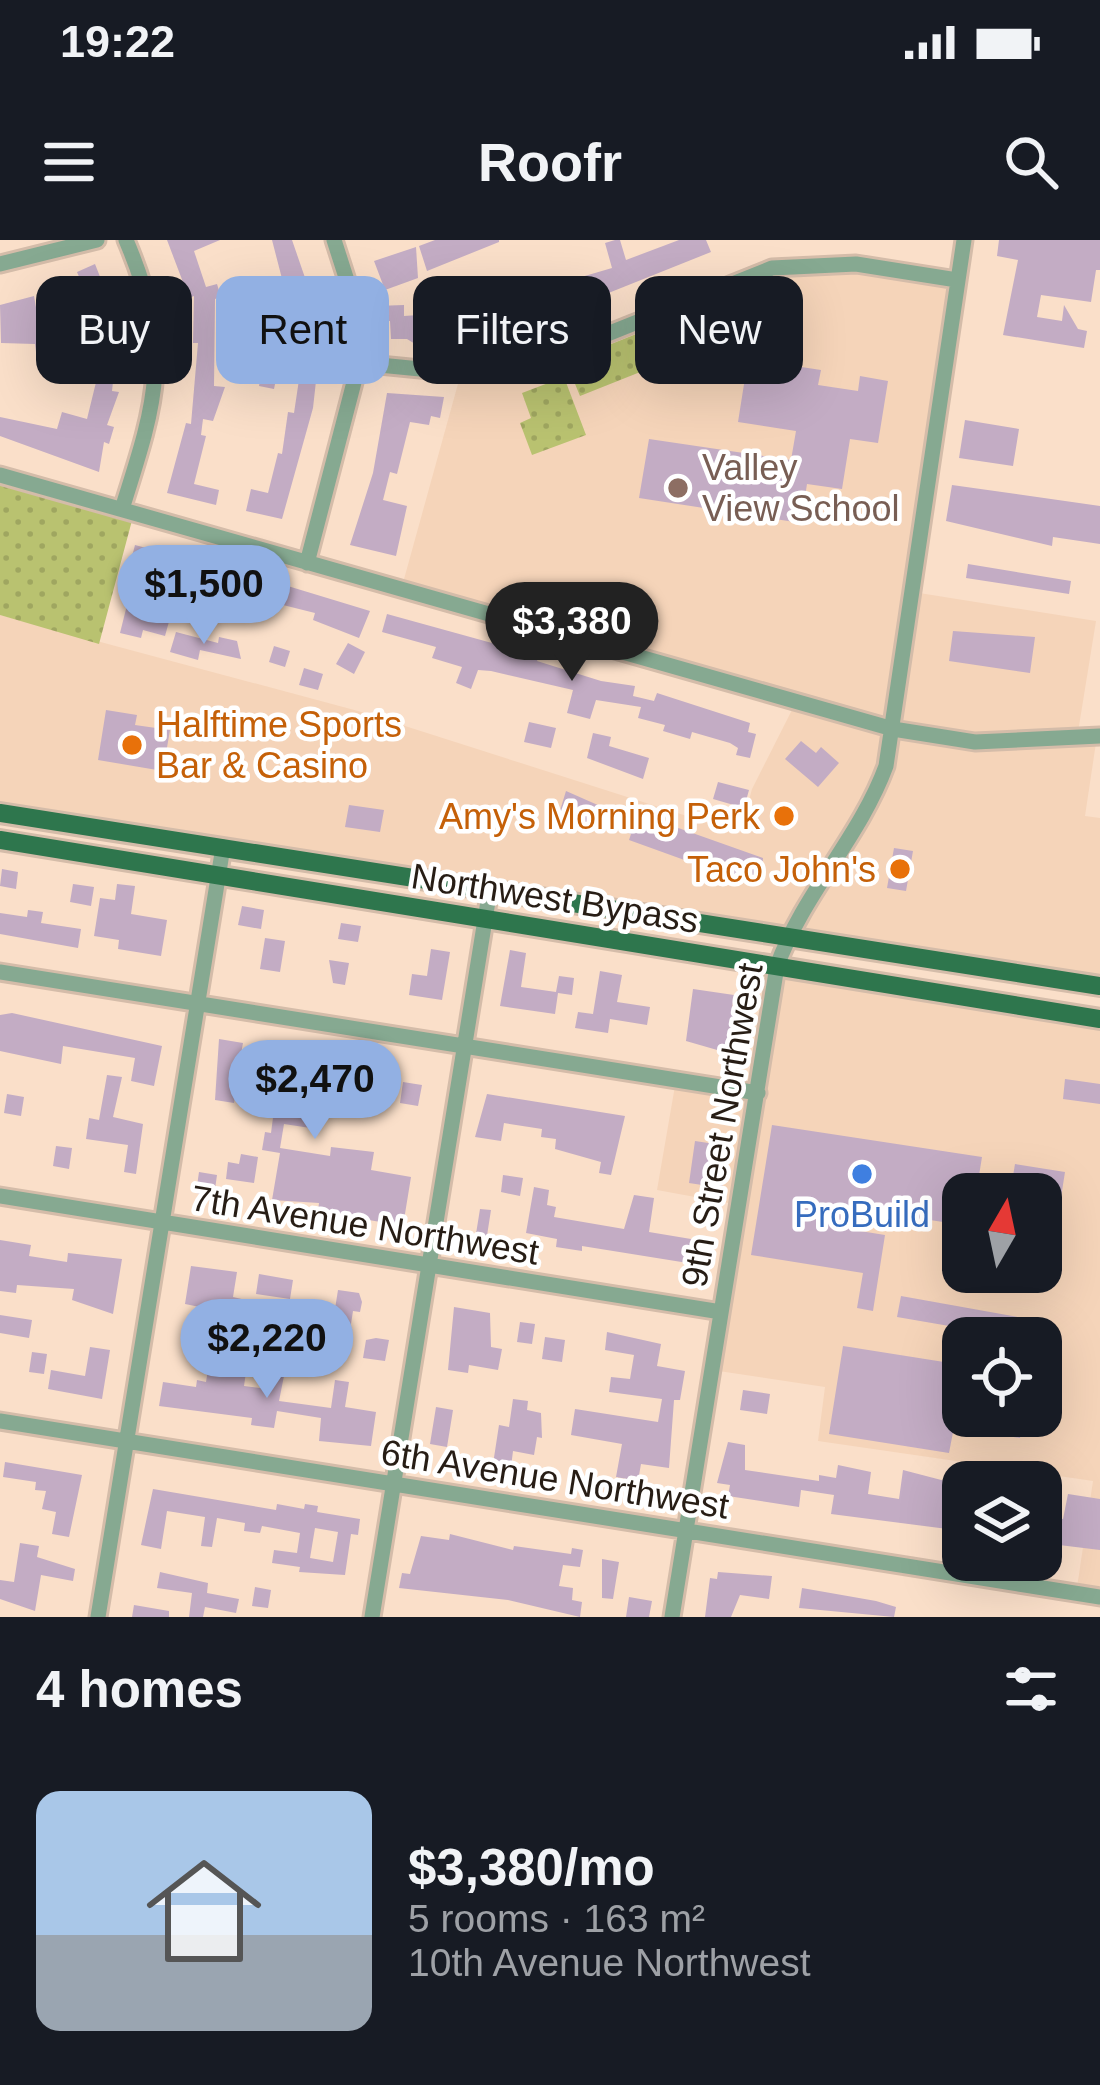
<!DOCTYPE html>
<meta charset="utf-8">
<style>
body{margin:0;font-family:Helvetica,sans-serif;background:#20242c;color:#f1f3f6;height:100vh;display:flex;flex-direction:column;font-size:45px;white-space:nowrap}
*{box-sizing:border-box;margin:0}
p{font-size:39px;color:#9ea1a6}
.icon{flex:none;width:66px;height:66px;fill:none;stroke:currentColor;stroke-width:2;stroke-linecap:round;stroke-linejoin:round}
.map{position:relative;height:1377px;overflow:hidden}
.details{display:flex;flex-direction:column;background:#171b24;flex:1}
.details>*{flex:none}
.banner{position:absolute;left:36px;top:36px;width:1029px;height:108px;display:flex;gap:24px}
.needle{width:78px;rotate:9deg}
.controls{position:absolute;left:942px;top:933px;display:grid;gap:24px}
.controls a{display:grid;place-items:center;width:120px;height:120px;border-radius:24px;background:#171b24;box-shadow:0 12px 48px #0002;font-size:60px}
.price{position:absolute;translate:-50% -102px;padding:0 27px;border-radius:42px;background:#92b0e3;color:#111;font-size:39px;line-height:78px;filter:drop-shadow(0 3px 6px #0008)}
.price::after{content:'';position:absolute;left:50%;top:72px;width:36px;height:27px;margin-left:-18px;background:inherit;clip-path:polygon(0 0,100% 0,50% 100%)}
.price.current{background:#222;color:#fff}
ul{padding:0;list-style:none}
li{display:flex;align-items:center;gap:36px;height:300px;padding:0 36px}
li+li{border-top:3px solid #363941}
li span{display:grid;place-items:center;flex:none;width:336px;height:240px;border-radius:24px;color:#555}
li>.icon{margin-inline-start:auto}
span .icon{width:144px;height:144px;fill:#fffc;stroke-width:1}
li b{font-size:51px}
h2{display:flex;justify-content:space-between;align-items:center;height:144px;padding:0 36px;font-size:51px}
.pill{padding:0 42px;border-radius:24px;background:#171b24;box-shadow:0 12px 48px #0002;font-size:42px;line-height:108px}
.pill.current{background:#92b0e3;color:#111}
.status{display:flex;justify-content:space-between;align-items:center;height:84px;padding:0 60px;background:#171b24;direction:ltr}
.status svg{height:33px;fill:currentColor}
header{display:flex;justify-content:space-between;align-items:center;height:156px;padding:0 36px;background:#171b24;font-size:54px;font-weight:700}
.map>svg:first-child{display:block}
</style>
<div class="status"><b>19:22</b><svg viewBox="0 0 49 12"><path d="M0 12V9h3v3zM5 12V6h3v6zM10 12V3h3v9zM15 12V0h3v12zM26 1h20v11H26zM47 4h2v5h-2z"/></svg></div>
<header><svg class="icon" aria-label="menu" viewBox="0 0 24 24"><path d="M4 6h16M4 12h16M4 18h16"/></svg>Roofr<svg class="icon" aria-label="search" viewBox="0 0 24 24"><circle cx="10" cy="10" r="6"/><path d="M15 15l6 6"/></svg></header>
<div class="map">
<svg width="1100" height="1377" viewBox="0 0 1100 1377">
<defs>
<pattern id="park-dots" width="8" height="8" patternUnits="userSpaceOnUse" patternTransform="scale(3)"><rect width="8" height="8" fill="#b9c270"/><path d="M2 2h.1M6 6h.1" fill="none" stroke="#9fa660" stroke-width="1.8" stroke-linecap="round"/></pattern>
</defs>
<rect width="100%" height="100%" fill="#fadfc9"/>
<path fill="#f5d4b9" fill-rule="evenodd" d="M856 24 957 40 913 352 1096 381 1078 492 1097 496 1085 576 1100 578V746L0 573V375L358 471 740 593 752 549 796 462 401 350 461 133 530 125 772 28Z
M777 726 1100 779V1357L1076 1354 1093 1241 818 1201 825 1147 712 1130 739 965 657 950 676 840 757 853ZM963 954H1041V1032H963ZM963 1098H1041V1176H963Z"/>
<path fill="url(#park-dots)" d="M674 79 688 113 580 156 566 122Z
M564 137 586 195 532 215 520 183 531 178 522 153Z
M0 235 134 273 99 404 0 375Z"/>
<path fill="#c3acc4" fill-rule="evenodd" d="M167 0H220L194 11 206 47 217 44 221 57 215 59 214 146 225 147 213 181 203 179 201 195 206 196 194 244 219 250 216 265 167 253 186 183 191 184 198 103H193L194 56 189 58Z
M272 0H292L322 87 313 168 282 279 246 271 251 249 268 253 278 213 282 214 288 172 294 173 300 133 278 130 274 149 259 146 265 110 302 116 304 86 295 89Z
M435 0H499V2L427 31 419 6Z
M615 0H620L626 20 679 0H706L711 12 601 56 599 51 550 69 552 75 536 80 527 53 612 28 605 3Z
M999 0H1100V30H1096L1091 62 1041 55 1037 77 1062 81 1064 65 1078 89 1087 91 1084 108 1003 95 1018 20 997 16Z
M416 7 418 38 385 50 374 21Z
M95 24 119 85 112 151 119 152 107 185 114 187 109 204 104 202 99 232 0 196V177L57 189 62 172 87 179 99 130 100 88 89 91 83 67 91 65 77 32Z
M34 56 37 73 66 71 67 84 51 85 54 109 36 112 35 104 1 103 0 65Z
M460 59 466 77 508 60 516 78 481 93 477 84 435 99V106L420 107 407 99H391L390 81 377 82 376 66 404 65V76L419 75 420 88 447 87 439 66Z
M748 119 821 130 818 145 858 151 860 136 888 141 878 203 850 199 842 249 807 244 801 283 639 258 649 199 791 220 796 191 738 182Z
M387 153 444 157 440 178 431 176 429 185 410 182 397 234 390 232 383 260 407 266 396 316 350 305 373 233Z
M965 180 1019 189 1013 226 959 218Z
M952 245 1100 266V304L1053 297 1052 306 946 281Z
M135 305 154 310 150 324 193 336 196 323 228 328 370 371 359 398 313 380 315 373 271 362 268 374 250 369 254 357 211 345 208 355 178 349 165 396 143 390 141 398 120 393 129 357 122 355Z
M968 324 1071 341 1069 354 966 338Z
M387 374 539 416 537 421 601 441 635 446 633 456 654 461 657 453 750 483 748 492 756 494 750 518 736 515 738 508 730 503 692 492 690 499 663 491 665 485 638 478 641 467 596 460 590 479 567 473 573 450 491 431 478 430 471 449 456 443 462 427 432 418 436 407 382 392Z
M953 391 1035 397 1030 433 949 421Z
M176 392 218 403 219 397 237 401 241 419 200 410 198 420 170 412Z
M348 403 365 412 354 434 336 424Z
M274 406 290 411 285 427 269 422Z
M304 428 323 434 318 450 299 445Z
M106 470 137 475 135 485 170 490 163 531 98 520Z
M529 482 556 488 551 508 524 502Z
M593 493 611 497 609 506 649 518 643 539 587 518Z
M801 501 816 513 821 507 839 523 818 547 785 519Z
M718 542 749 550 744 568 713 559Z
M566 551 634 581 636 573 763 618 761 640 756 638 753 644 737 639 629 600 631 594 595 581 593 588 558 577Z
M349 565 384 570 380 592 345 587Z
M894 608 913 611 906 651 887 648Z
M2 629 18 632 16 649 0 646Z
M73 644 94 647 91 666 70 662Z
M117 644 135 646 131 674 167 680 161 716 118 709 119 700 94 696 100 658 115 660Z
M242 666 264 670 261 689 238 685Z
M28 670 43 672 41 683 81 689 78 708 0 694V673L27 677Z
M341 683 361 686 358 702 338 699Z
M265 698 285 701 280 732 260 729Z
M431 709 450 712 442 760 409 755 412 734 427 736Z
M510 710 526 713 521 747 556 752 559 736 574 738 572 755 558 753 555 774 500 766Z
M329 720 349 723 345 745 333 743Z
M600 731 622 735 617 762 650 767 647 785 610 779 608 793 575 788 578 772 593 774Z
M693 749 734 755 732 768 743 770 738 816 686 801Z
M12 773 162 806 154 846 131 841 135 818 63 806 61 824 0 811V775Z
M219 799 243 803 240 819 357 838 351 873 320 871 317 889 284 884 280 908 330 916 331 907 374 912 371 930 411 937 403 986 318 971 319 963 272 960 280 913 262 910 265 892 271 893 275 862 303 866 306 845 268 839 265 856 236 851 234 863 215 860Z
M107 835 122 837 113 877 143 884 136 934 124 932 128 905 86 899 89 878 99 880Z
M1065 839 1100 844V864L1063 859Z
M403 842 422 845 418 866 400 863Z
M7 854 24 857 21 876 4 873Z
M487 854 625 876 611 935 599 933 601 922 555 909 556 899 541 897 542 889 504 883 501 901 475 897Z
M772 885 982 917 976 954H963V985L857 969 854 990 885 995 873 1071 857 1068 863 1033 751 1015Z
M695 901 728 906 722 948 689 943Z
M56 906 72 908 69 929 53 926Z
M241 914 258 917 254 943 226 939 228 922 239 924Z
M1015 924 1065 932 1054 1002 1041 1000V954H1010Z
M199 932 217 935 214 956 196 953Z
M503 935 523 938 520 956 501 952Z
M534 947 549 950 547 965 556 967 554 977 624 989 634 955 654 958 649 992 697 1000 694 1024 582 1006V1011L556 1007 557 999 526 993Z
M480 969 491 970 486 1002 475 1000Z
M0 1000 31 1005 29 1016 67 1022 68 1013 122 1019 113 1074 72 1060 74 1049 17 1045 16 1053 0 1051Z
M191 1026 237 1032 233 1057 246 1060 244 1076 185 1064Z
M259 1034 293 1040 290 1059 256 1054Z
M338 1050 359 1053 362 1062 360 1072 353 1071 348 1103 330 1100Z
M901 1056 1040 1081 1037 1098H983L984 1092 897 1077Z
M454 1067 490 1073 491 1107 502 1109 498 1130 469 1125 468 1133 448 1130Z
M0 1075 32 1080 29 1098 0 1093Z
M280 1077 325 1090 322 1106 277 1096Z
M520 1082 535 1084 532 1104 517 1102Z
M607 1092 661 1104 657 1126 685 1131 680 1160H674L669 1228 641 1224 638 1241 616 1237 622 1204 571 1195 575 1169 658 1182 662 1159 609 1152 611 1137 630 1139 634 1115 605 1110Z
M545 1097 565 1100 562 1122 542 1119Z
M376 1098 389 1100 385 1121 363 1118 366 1100Z
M843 1106 963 1125 955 1176H1024L1020 1198 954 1187 949 1213 829 1194Z
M90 1107 110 1110 102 1159 48 1149 51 1130 85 1136Z
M211 1111 248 1118 244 1146 268 1149 272 1118 287 1121 279 1161 331 1168 335 1140 349 1142 345 1167 376 1172 371 1206 319 1201 321 1178 277 1171 274 1188 251 1185 252 1178 159 1166 163 1142 196 1147 197 1140 206 1142Z
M32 1112 47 1114 44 1134 29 1132Z
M743 1150 770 1154 767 1174 740 1170Z
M513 1159 528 1161 527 1170 541 1173 542 1198 537 1197 534 1215 513 1211 511 1227 493 1224 499 1185 509 1187Z
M436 1167 453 1170 447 1207 430 1204Z
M728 1202 745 1205V1230L819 1241V1235L836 1238 838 1225 871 1232 868 1254 899 1259 903 1230 949 1242 945 1262 963 1264V1291L831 1274 834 1255 801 1250 799 1267 728 1256 730 1245 717 1243Z
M5 1222 82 1235 69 1297 52 1294 56 1272 42 1269 46 1251 35 1250 36 1242 3 1237Z
M153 1249 276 1270 277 1264 304 1269 305 1264 318 1266 317 1272 360 1279 358 1295 351 1294 345 1335 299 1332 300 1327 272 1323 274 1310 297 1313 300 1293 262 1286 260 1293 244 1291 245 1283 217 1278 212 1307 201 1306 205 1277 167 1271 161 1309 141 1305ZM315 1288 338 1292 333 1322 310 1318Z
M1068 1254 1100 1259V1310L1051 1304 1052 1295 1041 1293V1275L1063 1279Z
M450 1294 513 1310 514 1306 571 1314 572 1308 583 1310 580 1327 563 1325 559 1346 573 1348 572 1360 582 1362 580 1377 508 1360 399 1348 402 1333 410 1334 421 1296 449 1300Z
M20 1303 39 1306 37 1317 75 1329 73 1341 41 1335 35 1371 0 1359V1340L14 1342Z
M602 1319 619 1322 613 1359 602 1358Z
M160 1332 208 1343 207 1353 239 1359 236 1373 205 1367 203 1377H189L192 1353 157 1348Z
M718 1332 772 1336 769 1359 740 1355 731 1377H705L710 1338 717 1339Z
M255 1347 271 1350 268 1368 252 1366Z
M802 1348 876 1361 896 1367 894 1377 799 1368Z
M629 1357 652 1361 649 1377H626Z
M134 1365 169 1371V1377H132Z"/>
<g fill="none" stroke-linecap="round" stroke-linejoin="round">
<g stroke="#d4bca9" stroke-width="21">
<path id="minor" d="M0 24 97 0
M359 123 461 133 530 125 772 28 856 24 957 40
M0 235 893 489 975 502 1100 496
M122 269C157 159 173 111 126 0
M307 323 359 123 360 81 334 0
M0 732 758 853
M0 956 721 1072
M0 1181 1100 1357
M98 1377 223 607
M372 1377 490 649
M672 1377 777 726C803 654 860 597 886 526L964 0"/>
</g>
<g stroke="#d4bca9" stroke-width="24">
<path id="major" d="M0 573 1100 746
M0 600 1100 779"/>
</g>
<use href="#minor" stroke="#86a991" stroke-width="15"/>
<use href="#major" stroke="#2e764d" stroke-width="18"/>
</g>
<circle fill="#8d6e63" stroke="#fff" stroke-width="4.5" cx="678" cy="248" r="12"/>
<g fill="#e8710a" stroke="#fff" stroke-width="4.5">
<circle cx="132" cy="505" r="12"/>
<circle cx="784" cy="576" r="12"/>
<circle cx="900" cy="629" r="12"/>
</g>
<circle fill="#3f7fe0" stroke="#fff" stroke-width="4.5" cx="862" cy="934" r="12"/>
<g text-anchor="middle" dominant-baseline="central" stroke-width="9" stroke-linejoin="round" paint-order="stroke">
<g font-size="36" fill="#785e54" stroke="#fff" text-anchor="start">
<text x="702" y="227">Valley<tspan x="702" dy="41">View School</tspan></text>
</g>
<g font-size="36" fill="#c56008" stroke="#fff" text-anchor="end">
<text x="156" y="484" text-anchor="start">Halftime Sports<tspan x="156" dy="41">Bar &amp; Casino</tspan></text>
<text x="760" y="576">Amy's Morning Perk</text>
<text x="876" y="629">Taco John's</text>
</g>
<g font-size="36" fill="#271d15" stroke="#fff">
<text transform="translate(555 658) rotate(9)">Northwest Bypass</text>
<text transform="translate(722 885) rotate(-80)">9th Street Northwest</text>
<text transform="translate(365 985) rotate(9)">7th Avenue Northwest</text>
<text transform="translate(555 1239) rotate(9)">6th Avenue Northwest</text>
</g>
<g font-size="36" fill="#366cbe" stroke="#fff">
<text x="862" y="974">ProBuild</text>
</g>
</g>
</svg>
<div class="controls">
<a><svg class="needle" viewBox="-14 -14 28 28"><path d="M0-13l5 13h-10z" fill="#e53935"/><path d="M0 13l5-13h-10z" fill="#9ea1a6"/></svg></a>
<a><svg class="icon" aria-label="locate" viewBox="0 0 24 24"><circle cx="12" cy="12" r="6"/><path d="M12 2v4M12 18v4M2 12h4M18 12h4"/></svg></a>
<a><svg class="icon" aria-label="layers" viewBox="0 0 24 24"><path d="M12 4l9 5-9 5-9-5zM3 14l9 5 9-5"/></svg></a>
</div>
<b class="price" style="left:204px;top:407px">$1,500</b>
<b class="price current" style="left:572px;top:444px">$3,380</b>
<b class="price" style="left:315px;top:902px">$2,470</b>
<b class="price" style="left:267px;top:1161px">$2,220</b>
<div class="banner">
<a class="pill">Buy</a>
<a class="pill current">Rent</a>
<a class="pill">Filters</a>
<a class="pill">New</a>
</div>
</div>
<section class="details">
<h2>4 homes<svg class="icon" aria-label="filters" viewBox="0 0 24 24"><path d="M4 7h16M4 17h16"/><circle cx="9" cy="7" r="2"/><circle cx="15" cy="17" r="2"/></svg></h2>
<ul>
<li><span style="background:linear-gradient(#a9c7e8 60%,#9aa5b1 0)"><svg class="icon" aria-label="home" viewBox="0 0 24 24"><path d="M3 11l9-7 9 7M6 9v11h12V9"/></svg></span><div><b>$3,380/mo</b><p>5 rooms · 163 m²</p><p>10th Avenue Northwest</p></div></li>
</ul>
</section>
